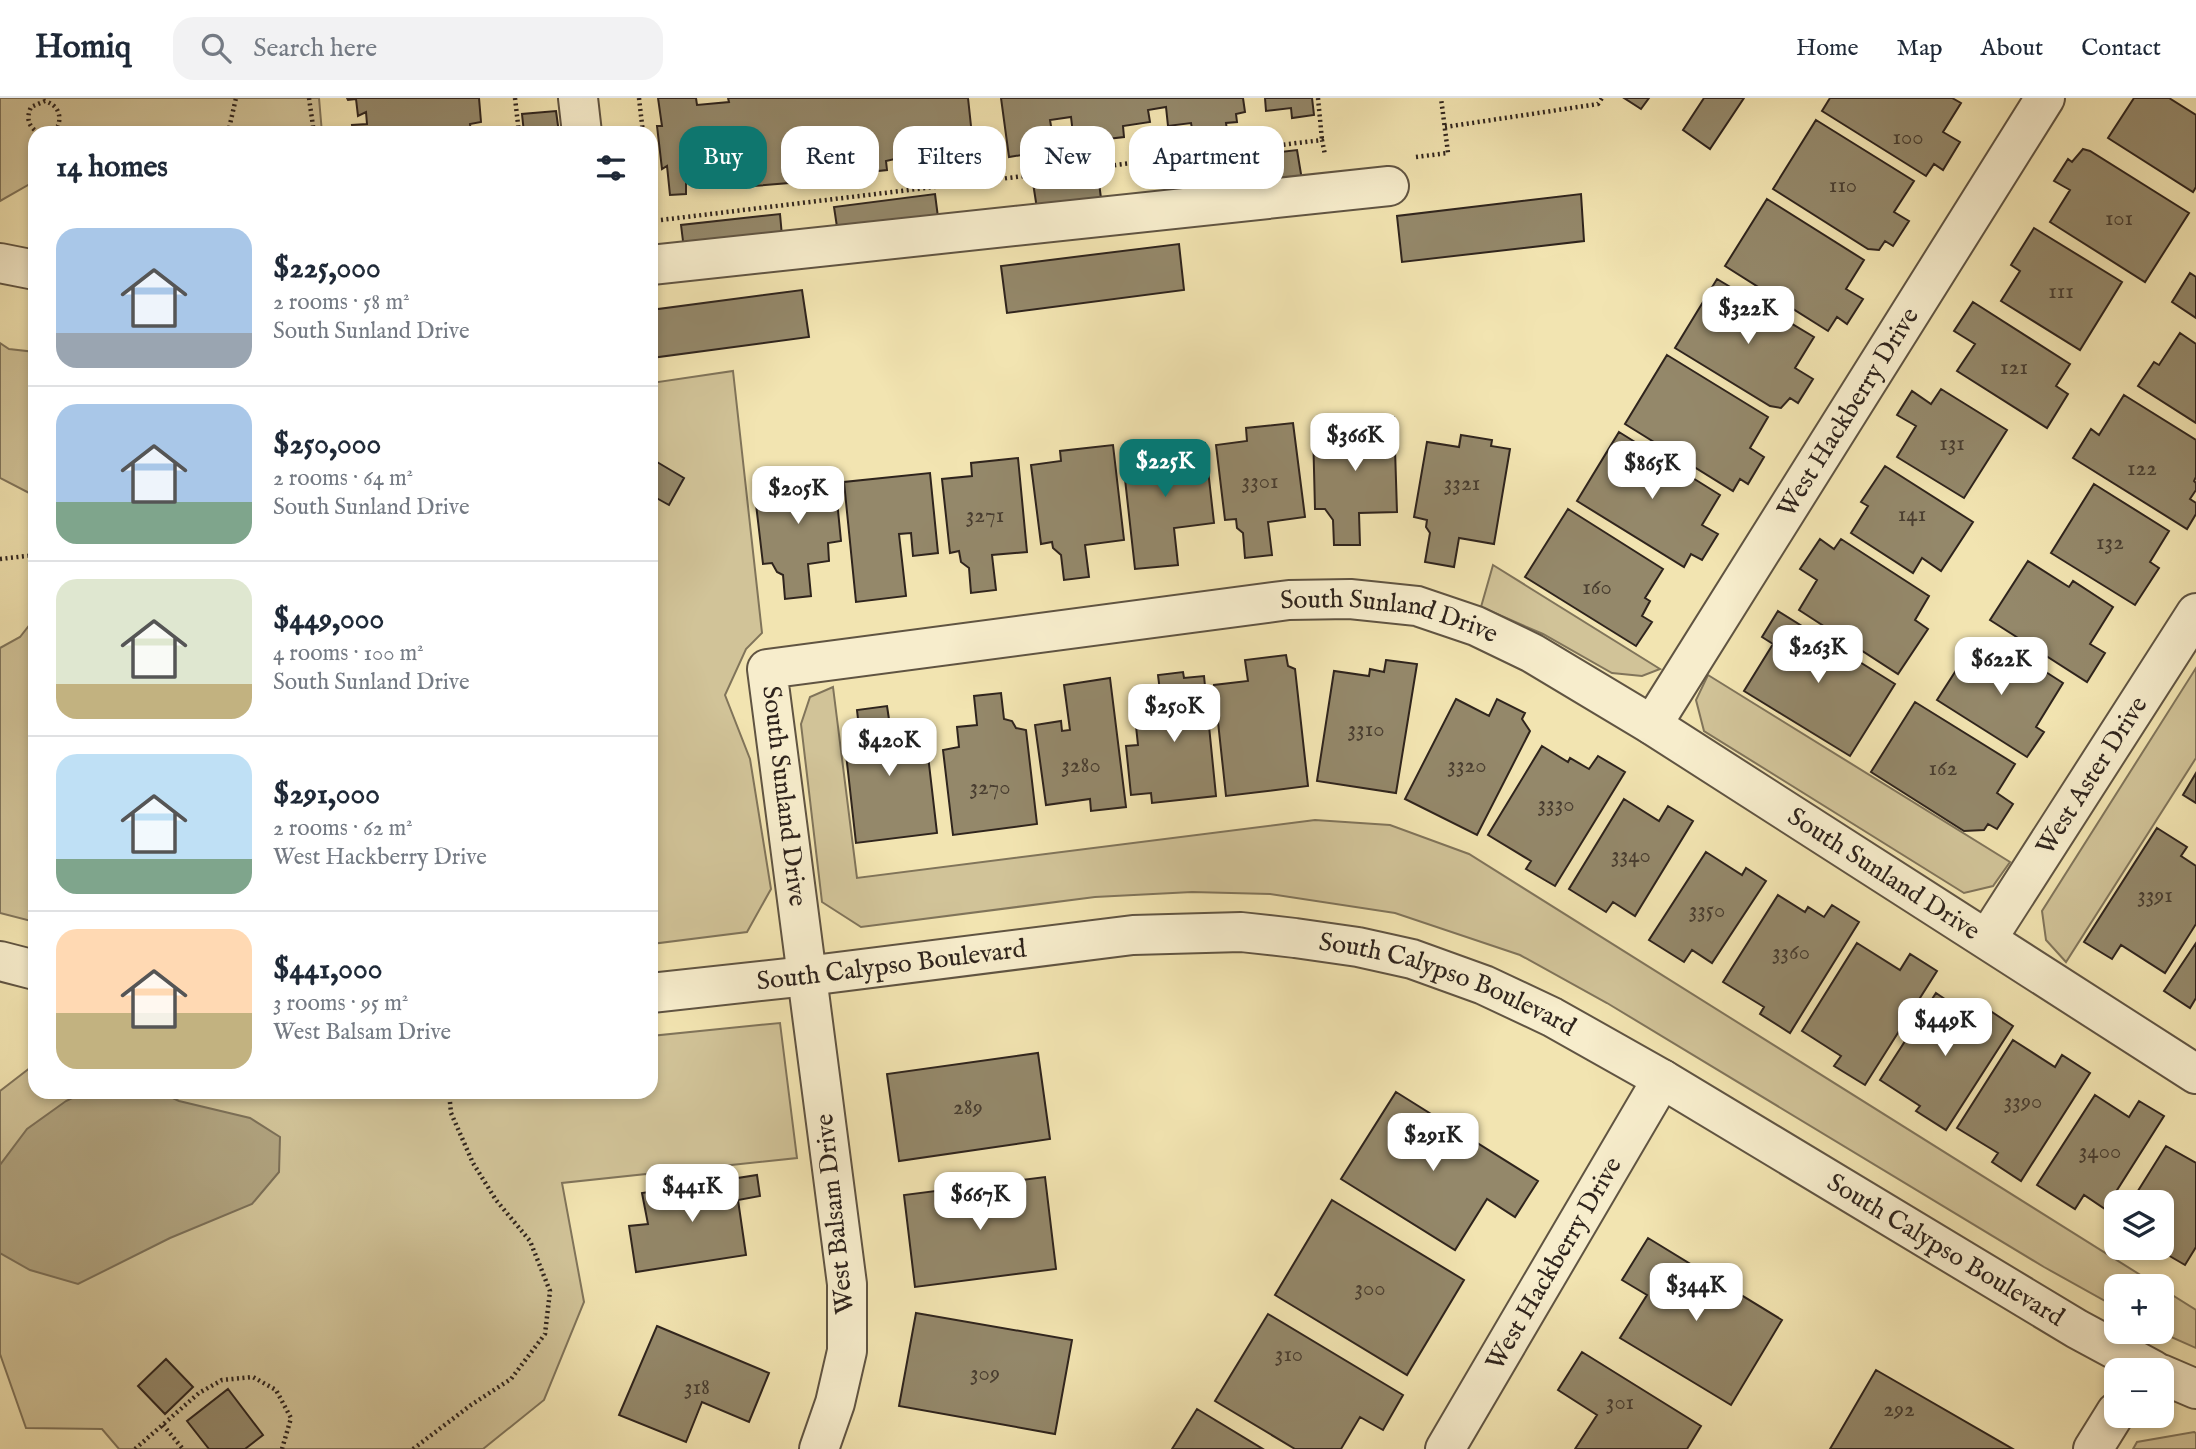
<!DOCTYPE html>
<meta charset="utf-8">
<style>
body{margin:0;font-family:"IM FELL English",serif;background:#f2f2f3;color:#1f2937;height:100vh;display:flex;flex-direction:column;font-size:26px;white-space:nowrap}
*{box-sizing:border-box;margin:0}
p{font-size:23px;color:#747a83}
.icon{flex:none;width:38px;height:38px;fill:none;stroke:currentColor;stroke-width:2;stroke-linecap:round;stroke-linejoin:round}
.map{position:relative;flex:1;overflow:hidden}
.panel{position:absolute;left:28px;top:28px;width:630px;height:973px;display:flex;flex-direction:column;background:#fff;border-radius:21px;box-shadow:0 4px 10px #0003}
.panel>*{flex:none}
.hud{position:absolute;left:679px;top:28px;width:665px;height:63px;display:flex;gap:14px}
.buttons{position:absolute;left:2104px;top:1092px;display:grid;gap:14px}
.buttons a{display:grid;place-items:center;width:70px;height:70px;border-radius:14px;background:#fff;box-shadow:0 4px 10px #0003;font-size:35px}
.price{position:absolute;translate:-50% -60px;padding:0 16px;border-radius:14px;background:#fff;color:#222;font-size:23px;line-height:46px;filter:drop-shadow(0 2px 4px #0008)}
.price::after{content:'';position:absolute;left:50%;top:42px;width:21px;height:16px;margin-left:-10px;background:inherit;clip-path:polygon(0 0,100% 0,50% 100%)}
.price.selected{background:#0f766e;color:#fff}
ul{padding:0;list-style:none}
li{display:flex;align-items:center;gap:21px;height:175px;padding:0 28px}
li+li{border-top:2px solid #e0e1e3}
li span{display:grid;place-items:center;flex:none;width:196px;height:140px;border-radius:21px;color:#555}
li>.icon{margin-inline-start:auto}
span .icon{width:84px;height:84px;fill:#fffc;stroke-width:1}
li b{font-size:30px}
h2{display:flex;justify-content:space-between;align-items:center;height:84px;padding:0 28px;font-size:30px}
.chip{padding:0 24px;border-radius:21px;background:#fff;box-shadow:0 4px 10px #0003;font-size:24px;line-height:63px}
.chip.selected{background:#0f766e;color:#fff}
header{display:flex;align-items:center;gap:42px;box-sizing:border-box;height:98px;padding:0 35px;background:#fff;border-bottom:2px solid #e0e1e3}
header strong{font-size:33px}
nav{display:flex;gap:38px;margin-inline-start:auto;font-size:24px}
.search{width:490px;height:63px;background:#f2f2f3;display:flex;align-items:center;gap:18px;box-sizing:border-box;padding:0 24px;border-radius:21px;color:#747a83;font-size:26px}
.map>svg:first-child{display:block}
</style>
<header>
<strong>Homiq</strong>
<div class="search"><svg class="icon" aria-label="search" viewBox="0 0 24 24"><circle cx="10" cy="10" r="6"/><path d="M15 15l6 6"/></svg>Search here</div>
<nav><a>Home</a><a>Map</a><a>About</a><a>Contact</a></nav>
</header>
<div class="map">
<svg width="2196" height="1351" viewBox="0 0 2196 1351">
<rect width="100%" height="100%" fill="#f2e4b1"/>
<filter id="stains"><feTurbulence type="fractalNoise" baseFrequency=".00286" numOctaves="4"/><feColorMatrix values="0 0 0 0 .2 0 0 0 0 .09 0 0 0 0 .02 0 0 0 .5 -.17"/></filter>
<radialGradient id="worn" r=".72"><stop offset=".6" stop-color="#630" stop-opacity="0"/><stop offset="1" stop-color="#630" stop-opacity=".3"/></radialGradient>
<path fill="#d1c398" stroke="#80745a" stroke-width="2" d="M0 0H319L322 35H35V83L0 103Z
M0 245 9 251 35 254V398L0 380Z
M733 273 762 535 746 551 725 597 750 661 771 791 747 834 651 846V285Z
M1493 467 1660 571 1642 578 1612 575 1543 536 1481 509Z
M35 520V824L0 815V550L20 539Z
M2196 570V660L2066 864 2046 842 2042 813Z
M1708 577 2010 764 1993 788 1964 795 1704 633 1696 602Z
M833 589 857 780 1315 722 1390 727 1469 756 2158 1188H2116V1209L2044 1169 1607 905 1520 857 1395 815 1270 796 1192 794 1095 799 861 829 822 804 801 626 810 599Z
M780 925 797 1060 562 1085 584 1204 544 1302 483 1351H119L102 1331 26 1330 0 1256V993L35 966V994H651V938Z
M2161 1190 2196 1212V1250L2160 1234Z
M2194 1334 2196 1335V1351H2133L2137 1344Z"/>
<path fill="#b0a37f" stroke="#7c7058" stroke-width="2" d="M84 994H160L179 1003 250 1020 280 1039 279 1074 252 1106 170 1140 78 1186 30 1172 0 1155V1067L27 1031 66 1003Z"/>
<path fill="#94886a" stroke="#2f241d" stroke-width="2" d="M347 0H479L481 24 470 26 471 34 480 33V35H353L352 27 367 26 366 14 358 18 356 1 348 2Z
M658 0H696L697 7 729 4 728 0H968L974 56 962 57 961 46 935 50 934 35 907 38 908 52 895 54V61L886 63 887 72 860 75 859 63 830 66 829 53 813 54 814 70 788 73 789 85 754 88 753 78 728 81 726 65 710 66 711 81 686 83V96L670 97 667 68 662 71 657 28H662Z
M1001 0H1243L1245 14 1236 16 1237 24 1226 25 1227 32 1193 36 1191 25 1168 28 1166 9 1148 12 1150 24 1123 28 1124 39 1099 42 1098 33 1073 36 1071 19 1050 22 1053 40 1027 43 1028 56 1009 59Z
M1265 0H1312L1314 17 1292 20 1291 10 1266 13Z
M1624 0H1649L1641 11Z
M1704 0H1744L1710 51 1683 32Z
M1830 0H1952L1961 5 1943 34 1960 44 1943 72 1934 66 1926 78 1822 13Z
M2134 0H2169L2196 17V89L2193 94 2108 40Z
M556 13 559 35H524L522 16Z
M1816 22 1914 83 1894 114 1909 123 1893 148 1885 143 1879 152 1868 151 1773 91Z
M2083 51 2090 53 2189 115 2145 184 2050 124 2070 92 2054 83 2068 61 2072 64Z
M1297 52 1302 82 1167 99 1163 68Z
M1098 77 1102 108 1038 117 1033 85Z
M935 96 939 127 839 142 834 109Z
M1581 96 1584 143 1402 164 1397 118Z
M1767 101 1864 162 1846 191 1863 201 1847 226 1837 219 1828 233 1725 168Z
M780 116 783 149 685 159 681 127Z
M2034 130 2122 184 2080 252 2001 203 2020 173 2011 167Z
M1179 146 1184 192 1007 215 1001 168Z
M2190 175 2196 179V220L2172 204Z
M1717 181 1814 239 1795 270 1813 281 1798 305 1790 300 1781 310 1770 308 1675 250Z
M802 192 809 239 651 260V212Z
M1973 204 2070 266 2056 288 2068 296 2047 330 1957 273 1975 246 1954 233Z
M2180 235 2196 246V325L2138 288 2154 264 2159 267Z
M1667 257 1768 319 1750 350 1764 359 1748 386 1740 381 1733 393 1625 326Z
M1941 291 2007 332 1964 400 1897 359 1916 328 1897 317 1912 293 1931 306Z
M2124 297 2196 342V379L2194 383 2196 385V392L2190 401 2196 405V416L2187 431 2073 360 2091 331 2099 337Z
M1394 319 1397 414 1359 415 1360 447H1334L1333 422 1325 411H1315L1313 332 1342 331 1341 321Z
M1293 325 1305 419 1268 424 1272 457 1245 460 1243 435 1237 430 1236 421 1225 422 1216 347 1247 343 1246 330Z
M1619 334 1720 397 1702 427 1718 436 1702 462 1691 456 1684 469 1577 403Z
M1461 337 1492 342 1491 348 1510 351 1494 446 1459 440 1454 469 1425 464 1430 435 1426 429 1427 422 1414 419 1427 344 1459 349Z
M1205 345 1214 425 1174 430 1178 467 1135 471 1122 354Z
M1113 347 1124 442 1085 447 1089 479 1064 482 1061 457 1053 450 1052 444 1041 446 1031 367 1061 363 1060 353Z
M1018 360 1027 454 992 457 996 492 971 495 969 470 961 464 959 453 950 455 942 381 972 378 971 365Z
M657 364 684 380 669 407 651 397V373Z
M1885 368 1973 424 1941 473 1922 460 1913 475 1851 435 1868 408 1861 404Z
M834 372 841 443 828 445 829 463 808 466 811 498 785 501 783 477 777 474 772 465 763 466 754 389 785 386 784 377Z
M930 375 938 455 913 458 911 435 899 436 906 498 856 504 844 384Z
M2094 386 2169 433 2150 464 2159 470 2135 507 2051 455Z
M1568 411 1663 471 1645 500 1650 503 1642 518 1652 524 1636 548 1525 479Z
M1820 441 1834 451 1841 441 1929 498 1915 522 1928 531 1898 576 1799 512 1817 482 1800 471Z
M2028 463 2069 489 2073 483 2113 509 2090 546 2105 555 2087 584 1990 522Z
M1778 513 1895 586 1850 658 1744 593 1773 546 1762 539Z
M1975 543 2017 570 2024 560 2063 585 2036 629 2044 634 2027 659 1937 602Z
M1286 557 1288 568 1295 571 1308 688 1226 698 1214 587 1248 583 1245 562Z
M1386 562 1417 566 1396 695 1317 683 1334 573 1369 578 1370 571 1384 574Z
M1183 574 1184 580 1204 578 1216 698 1152 705 1151 695 1131 697 1126 648 1138 647 1136 628 1150 626 1148 603 1161 602 1158 577Z
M1110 580 1126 709 1091 713 1090 701 1046 707 1035 627 1061 623 1062 633 1070 632 1064 587Z
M1001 595 1004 621 1012 623 1016 630 1026 632 1037 726 953 737 943 652 959 649 957 629 977 627 974 598Z
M1456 601 1489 618 1497 601 1525 615 1522 621 1530 633 1477 737 1405 701Z
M1915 604 2015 666 1997 695 2013 706 1997 731 1988 726 1984 732 1964 733 1871 674Z
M887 608 890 628 924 623 937 735 856 745 844 638 845 627 852 622 858 621 857 612Z
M1542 648 1568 664 1570 660 1589 671 1598 658 1625 674 1555 788 1526 771 1531 763 1488 737Z
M2196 675V705L2183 697Z
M1624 701 1659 723 1668 708 1693 723 1635 818 1613 804 1606 814 1569 791Z
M2157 730 2187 749 2181 758 2196 768V826L2165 875 2121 847 2112 861 2084 844Z
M1706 754 1742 777 1746 770 1766 783 1712 865 1692 852 1684 864 1649 842Z
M1778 797 1805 814 1808 809 1824 819 1832 807 1859 824 1790 935 1760 916 1764 909 1723 884Z
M1857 845 1900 872 1910 856 1937 873 1865 987 1834 968 1841 958 1802 933Z
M2196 845V900L2190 910 2164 893Z
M1936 895 1961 912 1965 907 1981 917 1986 910 2013 928 1946 1032 1916 1013 1920 1008 1880 982Z
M2013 942 2055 969 2062 957 2090 975 2021 1083 1992 1064 1998 1055 1957 1030Z
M1038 955 1050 1041 899 1063 887 976Z
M1396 994 1538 1083 1515 1119 1487 1101 1455 1152 1341 1081Z
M2095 997 2129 1019 2139 1003 2164 1018 2105 1111 2084 1097 2075 1111 2037 1087Z
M2166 1048 2196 1065V1149L2185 1167 2156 1150H2161V1104H2131Z
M757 1077 760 1098 738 1102 746 1157 636 1174 629 1128 648 1126 642 1095Z
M1045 1079 1056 1171 915 1189 904 1097Z
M1332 1102 1464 1182 1407 1277 1275 1197Z
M1648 1140 1782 1222 1731 1307 1620 1240 1647 1197 1622 1182Z
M916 1215 1072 1242 1055 1336 899 1308Z
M1268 1216 1403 1297 1383 1332 1360 1319 1341 1351H1295L1215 1303Z
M657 1228 769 1275 749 1324 702 1304 686 1344 619 1317Z
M1582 1254 1701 1328 1687 1351H1575L1597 1317 1558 1292Z
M166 1261 193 1289 165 1316 138 1288Z
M1876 1272 2013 1351H1830Z
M228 1291 263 1337 245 1351H209L187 1323Z
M1197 1311 1263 1351H1172Z"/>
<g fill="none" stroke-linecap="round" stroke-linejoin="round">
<g stroke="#605442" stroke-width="42">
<g id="minor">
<path d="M578 0 582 35"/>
<path d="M0 165 35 172"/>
<path d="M651 167 1389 88"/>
<path id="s1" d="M1652 627 2045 0"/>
<path id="s2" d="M1987 841 2196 515"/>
<path d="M0 863 35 872"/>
<path id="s3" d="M651 895 807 878 1133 837 1241 834 1295 840 1358 849 1412 861 1484 887 1552 919 1662 981 2077 1231 2153 1272"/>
<path d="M2161 1276 2196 1291"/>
<path id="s4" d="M819 1351 835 1305 847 1253V1186L767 571 1289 502 1350 501 1417 508 1476 528 1532 555 1652 627 2196 976"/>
<path id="s5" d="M1445 1351 1662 981"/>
<path d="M2093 1351 2116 1314"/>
</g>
</g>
<path stroke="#2f241d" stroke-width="4.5" stroke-dasharray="2 3.5" stroke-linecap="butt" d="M309 0 314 35
M515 0 519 35
M639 0 643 35
M1318 0 1322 42
M1445 29 1598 6 1602 0
M39 35C28 29 26 20 31 9L45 3C57 7 62 16 58 28L49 35
M228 35 236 0
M1416 59 1448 55 1441 0
M651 104 654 127
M661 122 1322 42 1325 57
M0 461 35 457
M163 1327 183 1351
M135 1351 199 1295 222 1282 253 1279 276 1292 291 1320 282 1351
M413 1351 471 1307 511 1281 545 1236 550 1193 530 1143 496 1102 473 1065 451 1015 449 994"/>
<use href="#minor" stroke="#f7edcc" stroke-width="38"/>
</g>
<g text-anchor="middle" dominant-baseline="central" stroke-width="6" stroke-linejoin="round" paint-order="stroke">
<g font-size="23" fill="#483d30">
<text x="1908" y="39">100</text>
<text x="1843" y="87">110</text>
<text x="2119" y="120">101</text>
<text x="2061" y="193">111</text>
<text x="2014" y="269">121</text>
<text x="1952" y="345">131</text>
<text x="2142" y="370">122</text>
<text x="1260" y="383">3301</text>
<text x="1462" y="385">3321</text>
<text x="1912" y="416">141</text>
<text x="985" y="417">3271</text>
<text x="2110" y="444">132</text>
<text x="1597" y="489">160</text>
<text x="1366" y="631">3310</text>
<text x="1081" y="667">3280</text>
<text x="1467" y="667">3320</text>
<text x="1943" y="670">162</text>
<text x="990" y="689">3270</text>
<text x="1556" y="706">3330</text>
<text x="1631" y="757">3340</text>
<text x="2155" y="797">3391</text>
<text x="1707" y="812">3350</text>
<text x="1791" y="854">3360</text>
<text x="2023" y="1003">3390</text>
<text x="968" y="1009">289</text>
<text x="2100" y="1053">3400</text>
<text x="1370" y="1190">300</text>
<text x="1289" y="1256">310</text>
<text x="985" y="1275">309</text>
<text x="697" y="1289">318</text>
<text x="1620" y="1304">301</text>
<text x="1899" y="1311">292</text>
</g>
<g font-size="26" fill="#2f241d" stroke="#f7edcc">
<text stroke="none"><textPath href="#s1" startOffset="369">West Hackberry Drive</textPath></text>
<text stroke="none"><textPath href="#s4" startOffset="1418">South Sunland Drive</textPath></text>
<text stroke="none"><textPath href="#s2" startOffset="194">West Aster Drive</textPath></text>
<text transform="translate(784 698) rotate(83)">South Sunland Drive</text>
<text stroke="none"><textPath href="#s4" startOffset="1984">South Sunland Drive</textPath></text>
<text stroke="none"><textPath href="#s3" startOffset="242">South Calypso Boulevard</textPath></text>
<text stroke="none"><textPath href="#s3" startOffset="808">South Calypso Boulevard</textPath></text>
<text transform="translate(835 1116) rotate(-96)">West Balsam Drive</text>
<text stroke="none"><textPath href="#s3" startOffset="1376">South Calypso Boulevard</textPath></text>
<text stroke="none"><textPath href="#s5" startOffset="215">West Hackberry Drive</textPath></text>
</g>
</g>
<rect width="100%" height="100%" filter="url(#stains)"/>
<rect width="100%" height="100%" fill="url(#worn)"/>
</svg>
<div class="buttons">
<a><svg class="icon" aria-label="layers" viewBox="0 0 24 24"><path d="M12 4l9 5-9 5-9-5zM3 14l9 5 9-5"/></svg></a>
<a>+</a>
<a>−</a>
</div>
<b class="price" style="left:1748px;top:248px">$322K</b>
<b class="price" style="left:1355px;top:375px">$366K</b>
<b class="price selected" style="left:1165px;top:401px">$225K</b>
<b class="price" style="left:1652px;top:403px">$865K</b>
<b class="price" style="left:798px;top:428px">$205K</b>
<b class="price" style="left:1818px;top:587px">$263K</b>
<b class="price" style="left:2001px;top:599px">$622K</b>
<b class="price" style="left:1174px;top:646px">$250K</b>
<b class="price" style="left:889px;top:680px">$420K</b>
<b class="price" style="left:1945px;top:960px">$449K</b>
<b class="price" style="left:1433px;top:1075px">$291K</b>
<b class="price" style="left:692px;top:1126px">$441K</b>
<b class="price" style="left:980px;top:1134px">$667K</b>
<b class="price" style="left:1696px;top:1225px">$344K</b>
<div class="hud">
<a class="chip selected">Buy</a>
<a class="chip">Rent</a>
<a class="chip">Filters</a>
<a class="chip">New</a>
<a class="chip">Apartment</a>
</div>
<section class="panel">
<h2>14 homes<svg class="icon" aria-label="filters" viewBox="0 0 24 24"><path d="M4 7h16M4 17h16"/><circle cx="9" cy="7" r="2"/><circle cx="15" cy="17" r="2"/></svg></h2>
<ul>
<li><span style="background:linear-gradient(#a9c7e8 75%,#9aa5b1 0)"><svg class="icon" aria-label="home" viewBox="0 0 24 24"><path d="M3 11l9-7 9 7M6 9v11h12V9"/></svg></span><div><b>$225,000</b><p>2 rooms · 58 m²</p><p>South Sunland Drive</p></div></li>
<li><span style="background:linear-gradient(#a9c7e8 70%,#7fa58c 0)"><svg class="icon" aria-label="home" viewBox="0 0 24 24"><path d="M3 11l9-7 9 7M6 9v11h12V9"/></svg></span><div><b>$250,000</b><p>2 rooms · 64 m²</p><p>South Sunland Drive</p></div></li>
<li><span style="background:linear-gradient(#dfe7d0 75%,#c2b280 0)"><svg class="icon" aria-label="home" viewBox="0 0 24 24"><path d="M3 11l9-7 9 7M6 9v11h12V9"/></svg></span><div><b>$449,000</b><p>4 rooms · 100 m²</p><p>South Sunland Drive</p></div></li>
<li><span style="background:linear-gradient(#bfe0f5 75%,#7fa58c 0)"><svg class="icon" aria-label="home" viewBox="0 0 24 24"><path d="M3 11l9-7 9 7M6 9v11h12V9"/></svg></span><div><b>$291,000</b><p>2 rooms · 62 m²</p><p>West Hackberry Drive</p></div></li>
<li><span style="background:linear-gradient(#ffd9b3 60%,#c2b280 0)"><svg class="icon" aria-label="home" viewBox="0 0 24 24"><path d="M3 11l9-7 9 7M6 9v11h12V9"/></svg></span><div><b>$441,000</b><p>3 rooms · 95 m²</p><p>West Balsam Drive</p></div></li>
</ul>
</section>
</div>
